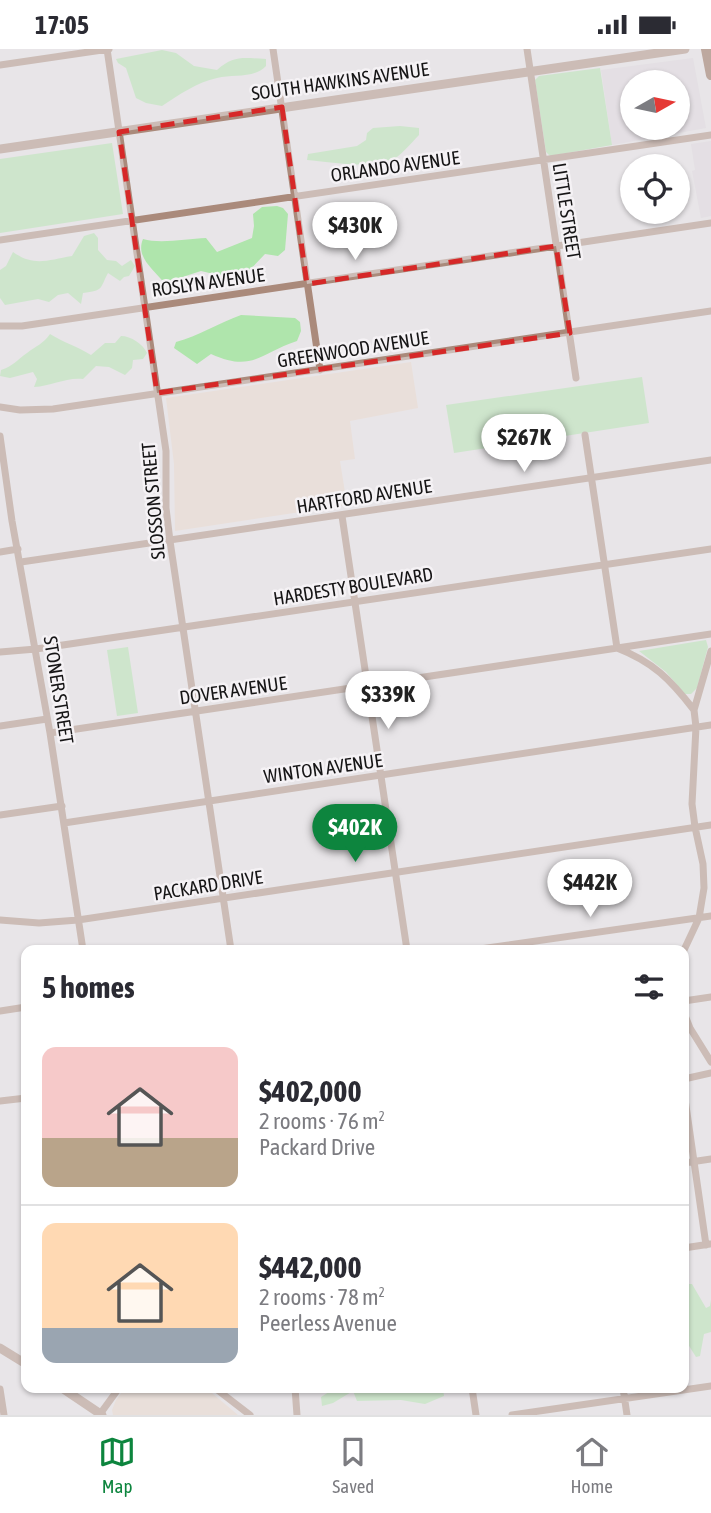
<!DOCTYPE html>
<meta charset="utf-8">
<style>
body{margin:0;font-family:"Asap Condensed",sans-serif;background:#f2f2f3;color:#2b2b33;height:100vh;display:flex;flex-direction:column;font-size:26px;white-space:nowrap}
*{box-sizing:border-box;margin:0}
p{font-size:23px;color:#7c7c81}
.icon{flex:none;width:38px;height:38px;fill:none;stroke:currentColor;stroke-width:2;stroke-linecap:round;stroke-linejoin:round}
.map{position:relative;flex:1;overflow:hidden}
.drawer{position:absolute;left:21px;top:896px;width:668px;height:448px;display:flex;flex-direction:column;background:#fff;border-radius:14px;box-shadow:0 2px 5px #0004}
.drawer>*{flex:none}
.needle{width:46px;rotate:81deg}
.buttons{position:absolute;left:620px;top:21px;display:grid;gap:14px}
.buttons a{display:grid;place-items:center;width:70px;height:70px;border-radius:50%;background:#fff;box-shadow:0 2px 5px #0004;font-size:35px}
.price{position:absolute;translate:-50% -60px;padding:0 16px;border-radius:24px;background:#fff;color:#222;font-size:23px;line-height:46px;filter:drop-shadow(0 2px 4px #0008)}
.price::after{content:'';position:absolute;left:50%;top:42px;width:21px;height:16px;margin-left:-10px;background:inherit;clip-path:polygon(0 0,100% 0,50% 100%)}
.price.on{background:#0d853e;color:#fff}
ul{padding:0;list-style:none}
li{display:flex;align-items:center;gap:21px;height:175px;padding:0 21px}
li+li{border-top:2px solid #e1e1e2}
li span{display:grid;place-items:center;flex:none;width:196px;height:140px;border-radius:14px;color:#555}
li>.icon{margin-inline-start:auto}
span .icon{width:84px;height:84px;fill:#fffc;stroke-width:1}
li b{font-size:30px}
h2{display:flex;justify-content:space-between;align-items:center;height:84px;padding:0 21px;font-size:30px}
.status{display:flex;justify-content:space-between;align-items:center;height:49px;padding:0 35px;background:#fff;direction:ltr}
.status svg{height:19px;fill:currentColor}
.tab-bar{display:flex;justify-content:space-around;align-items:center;height:98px;border-top:2px solid #e1e1e2;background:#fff;font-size:19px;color:#7c7c81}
.tab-bar a{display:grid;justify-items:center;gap:4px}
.tab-bar .on{color:#0d853e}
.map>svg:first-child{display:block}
</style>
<div class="status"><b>17:05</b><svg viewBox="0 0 49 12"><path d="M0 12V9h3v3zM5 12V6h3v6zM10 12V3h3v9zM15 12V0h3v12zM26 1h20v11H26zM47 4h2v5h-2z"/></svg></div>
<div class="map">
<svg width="711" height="1366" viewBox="0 0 711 1366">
<rect width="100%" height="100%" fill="#e8e5e8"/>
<path fill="#dfd7df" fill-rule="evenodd" d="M693 9 706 79 612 96 601 21ZM632 33H677V79H632Z
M711 92V167L701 169 692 122 695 121 691 95Z"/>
<path fill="#ecd7ca" d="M411 313 418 359 350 372 355 410 340 412 347 456 175 482 174 415 166 349Z
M125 1339H206L238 1366H113L112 1361 116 1351Z"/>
<path fill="#afe5ac" d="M162 1 176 4 194 17 217 21C234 6 243 9 266 10V17C254 30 233 25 217 29 197 33 179 46 162 57L146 54 136 49 126 19 118 14 116 10Z
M600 19 612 96 550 107 546 103 535 31 539 27Z
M400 77 419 79V86C411 94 400 108 390 112 372 120 328 113 307 111L308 105 357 97 366 91 367 84 373 79Z
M112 94 123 165 0 184V110Z
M277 157 283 159 288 165 285 201 278 207 265 205 245 226 222 227 201 222 164 234C155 221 135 209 143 190 159 195 187 190 206 189L217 203 252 189 254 177 253 165 262 158Z
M94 184 98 189V201L107 211 116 212 122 217 131 211 135 217 129 227 124 228 120 232 108 224C99 241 104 241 83 244L81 255 68 244 58 246 49 253 38 250 5 256 0 249V221L6 217 13 203C34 218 48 211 72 207L84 187Z
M241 266 295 269 300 273 301 282 297 292C260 304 253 324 211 305L197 315 174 299 176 293C198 287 219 274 241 266Z
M50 285C64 294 77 297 91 306L105 294H115L121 287C131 287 143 295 147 304L143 310 133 311 132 319 125 326 109 318 96 317 83 330C66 328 52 337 34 338L37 330 33 323 10 329 0 327 1 321C13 317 17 311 27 304 36 297 43 295 50 285Z
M642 328 649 374 454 404 446 356Z
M706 591 708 598 697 639 691 645H685L666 623 639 602Z
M128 598 138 664 117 667 107 601Z
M684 1235H692L706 1259 710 1257 711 1251V1283L704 1285 700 1307 696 1308 686 1292 684 1294Z
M335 1339H443L444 1347 425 1355 401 1351 357 1352 353 1342 333 1354 322 1357 321 1348Z"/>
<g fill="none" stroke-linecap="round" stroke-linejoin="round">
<path stroke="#aa8a7b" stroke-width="7" d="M107 0 166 402V459L170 492 231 901
M273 0 320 321
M527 0 576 329
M0 16 109 0
M0 191 711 86
M0 277H22L711 174
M0 358 20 361 53 360 711 262
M585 386 617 599C653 613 670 630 694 661
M0 387 12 472 50 684 83 901
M342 467 407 901
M0 503 18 500
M21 513 711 411
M0 603 36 600 711 500
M0 677 47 670
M50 684 711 585
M0 766 62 757
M64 774 711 676
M0 871 39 874 78 871 711 776
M473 901 711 867
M684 901 699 869 704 839 703 815 695 778 692 755 696 678 694 661 711 602
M684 952 711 948
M0 962 26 958
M684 964 690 979 711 1013
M684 1030 711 1024
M684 1043 706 1196
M0 1052 26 1049
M684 1114 711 1110
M684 1199 710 1195
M215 1339 250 1366
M295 1339 297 1366
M472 1339 476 1366
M623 1339 627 1366
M0 1340 4 1366
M100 1365 119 1339
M512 1366 711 1337"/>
<path stroke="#aa8a7b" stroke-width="9" d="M0 100 685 0
M0 1299 26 1315
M62 1339 102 1366"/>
<path stroke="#8a5d47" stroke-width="10" d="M706 0 711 26"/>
</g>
<path d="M0 0H711V1366H0ZM282 58 307 235 556 197 570 284 157 344 119 83Z" fill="#e8e5e8" fill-opacity=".55" fill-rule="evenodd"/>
<path fill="none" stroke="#d62828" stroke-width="5" stroke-dasharray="14 9" stroke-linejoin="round" d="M282 58 307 235 556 197 570 284 157 344 119 83Z"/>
<g text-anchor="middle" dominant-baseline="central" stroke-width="5" stroke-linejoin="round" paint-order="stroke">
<g font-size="19" fill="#161516" stroke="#f5f2f5">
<text transform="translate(340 32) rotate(-8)">SOUTH HAWKINS AVENUE</text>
<text transform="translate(395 117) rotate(-8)">ORLANDO AVENUE</text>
<text transform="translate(567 162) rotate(81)">LITTLE STREET</text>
<text transform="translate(208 233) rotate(-8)">ROSLYN AVENUE</text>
<text transform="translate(353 300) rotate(-9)">GREENWOOD AVENUE</text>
<text transform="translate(364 447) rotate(-9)">HARTFORD AVENUE</text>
<text transform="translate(153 452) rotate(-95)">SLOSSON STREET</text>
<text transform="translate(353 537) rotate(-9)">HARDESTY BOULEVARD</text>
<text transform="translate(59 641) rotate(81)">STONER STREET</text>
<text transform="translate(233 641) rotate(-8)">DOVER AVENUE</text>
<text transform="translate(323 719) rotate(-8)">WINTON AVENUE</text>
<text transform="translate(208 836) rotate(-9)">PACKARD DRIVE</text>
</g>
</g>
</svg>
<div class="buttons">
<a><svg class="needle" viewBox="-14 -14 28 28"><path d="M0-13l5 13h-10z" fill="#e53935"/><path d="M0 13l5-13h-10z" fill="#7c7c81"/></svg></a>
<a><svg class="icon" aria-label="locate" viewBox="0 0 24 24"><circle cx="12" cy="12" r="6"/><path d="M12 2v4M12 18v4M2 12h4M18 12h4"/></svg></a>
</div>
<b class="price" style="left:355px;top:213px">$430K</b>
<b class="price" style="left:524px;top:425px">$267K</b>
<b class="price" style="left:388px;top:682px">$339K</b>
<b class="price on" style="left:355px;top:815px">$402K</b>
<b class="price" style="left:590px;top:870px">$442K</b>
<section class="drawer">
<h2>5 homes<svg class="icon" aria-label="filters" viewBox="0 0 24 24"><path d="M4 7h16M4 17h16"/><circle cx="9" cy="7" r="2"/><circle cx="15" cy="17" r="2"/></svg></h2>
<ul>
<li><span style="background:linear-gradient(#f6c9c9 65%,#b9a48a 0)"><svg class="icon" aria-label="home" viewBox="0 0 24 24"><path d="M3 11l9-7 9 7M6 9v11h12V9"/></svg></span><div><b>$402,000</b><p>2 rooms · 76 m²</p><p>Packard Drive</p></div></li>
<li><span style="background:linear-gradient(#ffd9b3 75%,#9aa5b1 0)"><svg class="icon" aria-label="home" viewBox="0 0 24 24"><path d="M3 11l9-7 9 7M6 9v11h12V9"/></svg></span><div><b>$442,000</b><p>2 rooms · 78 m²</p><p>Peerless Avenue</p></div></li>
</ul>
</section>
</div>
<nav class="tab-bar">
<a class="on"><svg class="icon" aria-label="map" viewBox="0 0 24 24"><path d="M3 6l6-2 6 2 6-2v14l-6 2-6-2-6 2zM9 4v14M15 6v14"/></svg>Map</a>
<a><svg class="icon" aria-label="saved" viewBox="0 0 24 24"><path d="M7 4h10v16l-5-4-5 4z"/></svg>Saved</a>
<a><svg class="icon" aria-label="home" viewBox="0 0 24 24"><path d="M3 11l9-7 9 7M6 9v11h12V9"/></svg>Home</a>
</nav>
